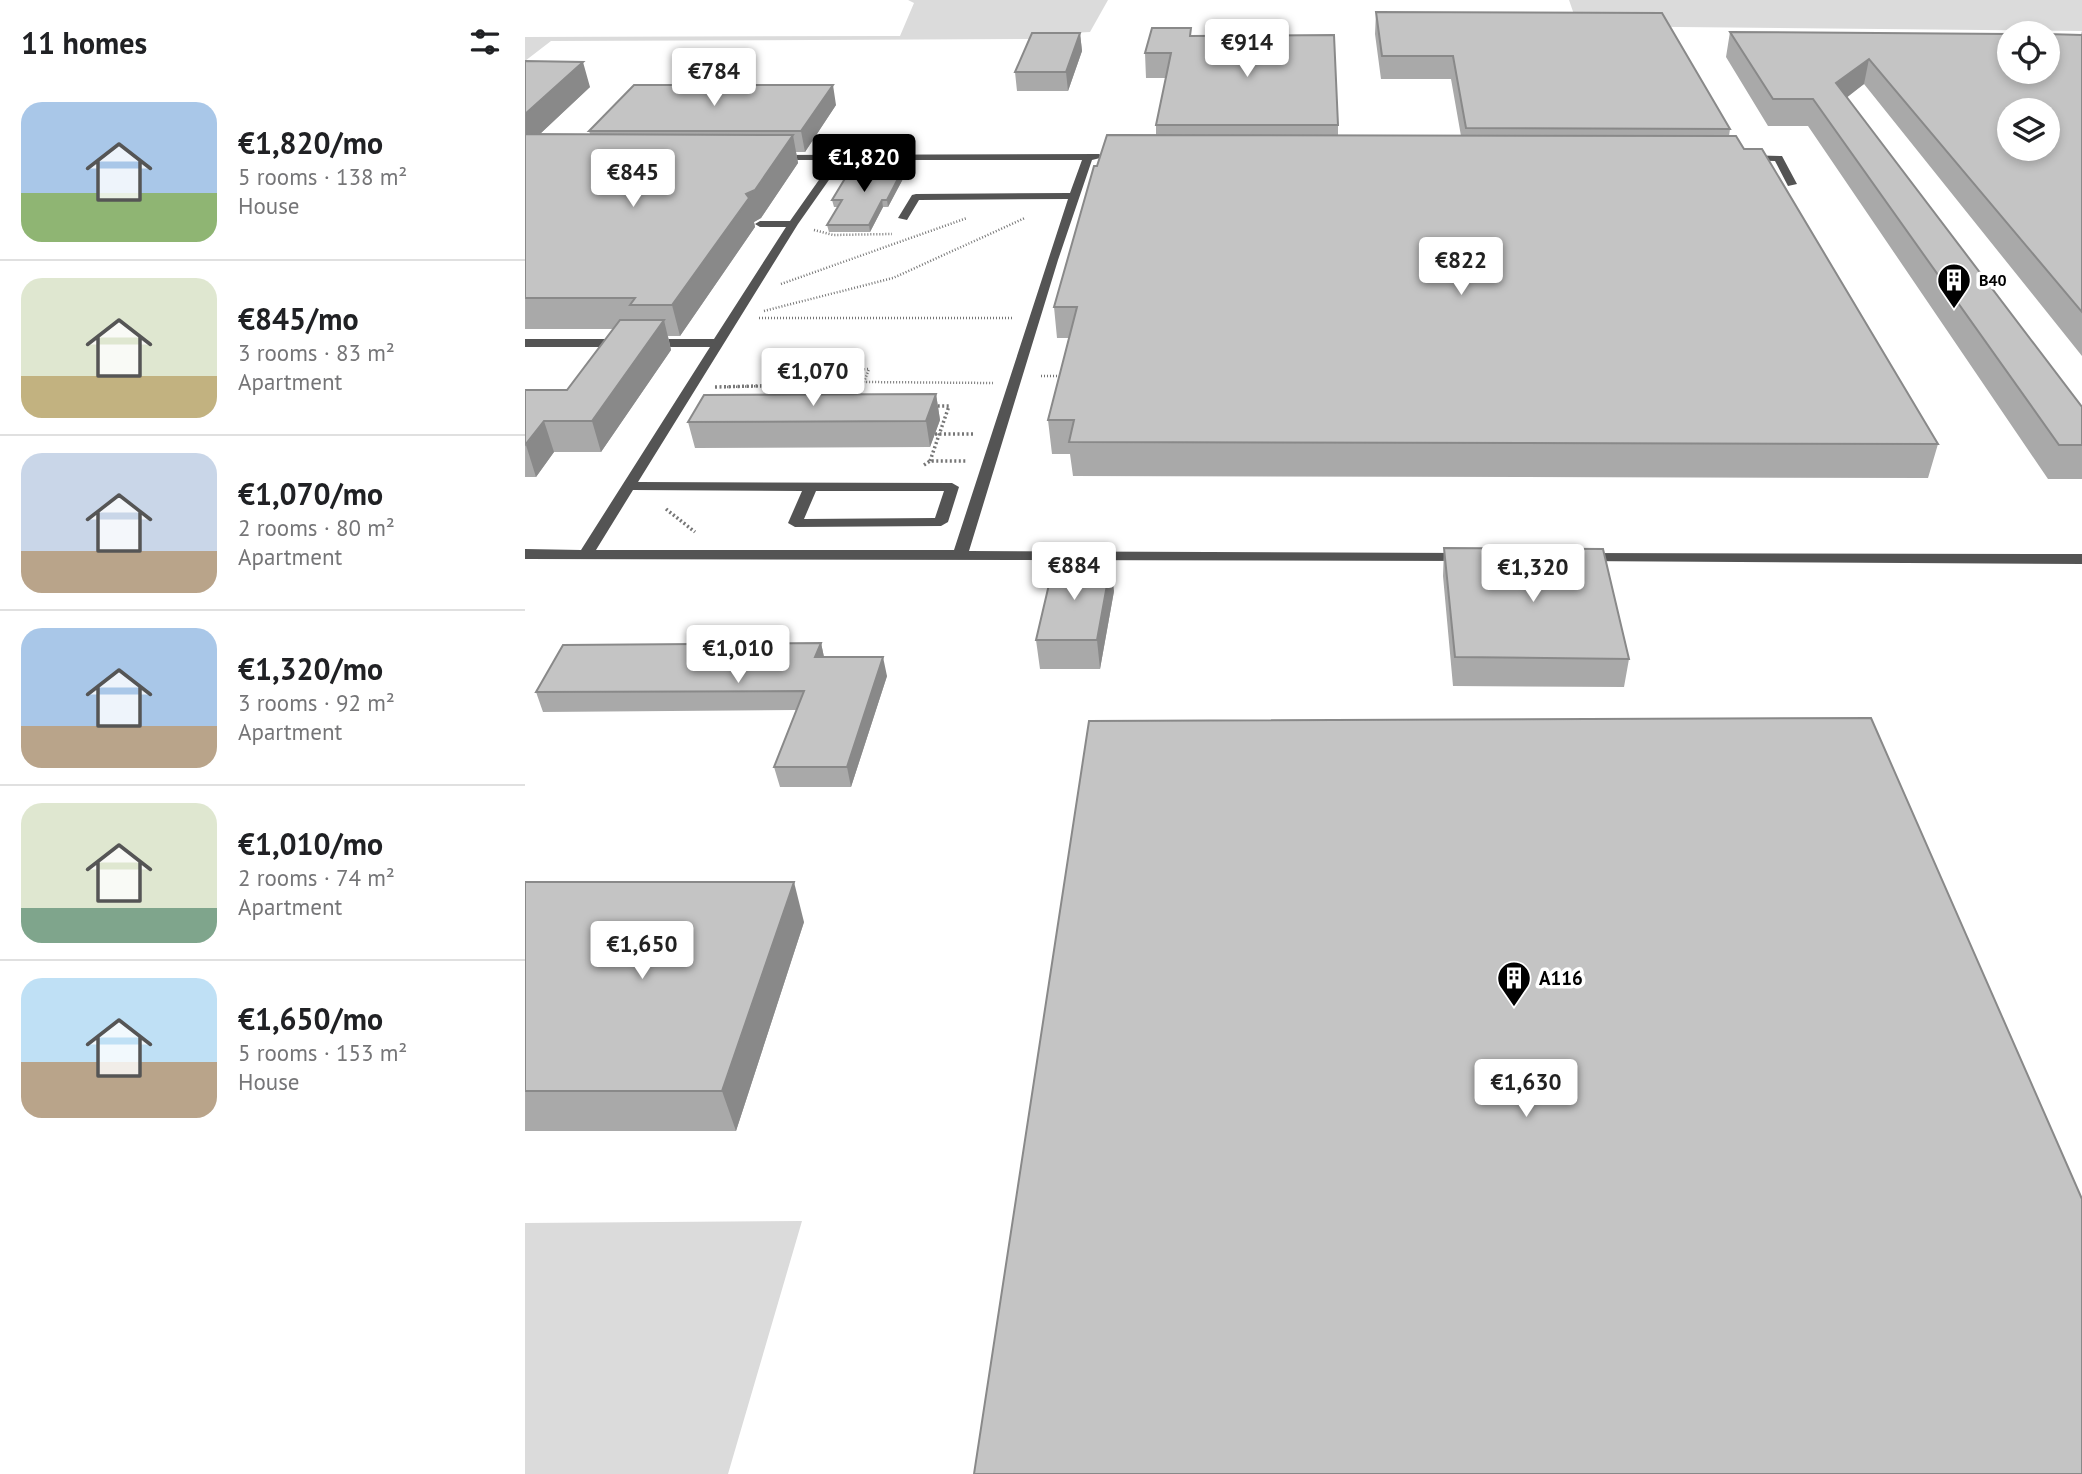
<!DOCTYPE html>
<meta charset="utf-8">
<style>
body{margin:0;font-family:"PT Sans",sans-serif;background:#f6f6f6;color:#202124;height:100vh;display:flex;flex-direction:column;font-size:26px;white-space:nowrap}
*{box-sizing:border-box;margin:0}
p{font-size:23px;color:#757577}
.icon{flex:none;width:38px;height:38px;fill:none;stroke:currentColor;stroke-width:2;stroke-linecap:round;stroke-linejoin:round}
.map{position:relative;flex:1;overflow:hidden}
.drawer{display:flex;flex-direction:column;background:#fff;width:525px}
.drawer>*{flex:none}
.fabs{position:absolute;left:1472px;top:21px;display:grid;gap:14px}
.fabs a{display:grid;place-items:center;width:63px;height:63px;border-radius:50%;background:#fff;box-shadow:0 4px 10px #0003;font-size:35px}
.price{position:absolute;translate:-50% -60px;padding:0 16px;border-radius:7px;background:#fff;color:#222;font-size:23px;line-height:46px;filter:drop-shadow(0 2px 4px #0008)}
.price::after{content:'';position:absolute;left:50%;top:42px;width:21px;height:16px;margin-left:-10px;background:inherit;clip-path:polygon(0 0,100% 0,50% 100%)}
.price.active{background:#000;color:#fff}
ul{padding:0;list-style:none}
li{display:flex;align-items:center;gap:21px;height:175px;padding:0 21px}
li+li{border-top:2px solid #e0e0e0}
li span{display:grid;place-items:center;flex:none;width:196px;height:140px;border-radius:21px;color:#555}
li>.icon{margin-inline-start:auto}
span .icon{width:84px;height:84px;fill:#fffc;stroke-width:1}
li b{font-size:30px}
h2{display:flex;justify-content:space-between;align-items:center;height:84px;padding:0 21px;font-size:30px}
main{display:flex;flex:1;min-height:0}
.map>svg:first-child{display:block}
</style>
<main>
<section class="drawer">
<h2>11 homes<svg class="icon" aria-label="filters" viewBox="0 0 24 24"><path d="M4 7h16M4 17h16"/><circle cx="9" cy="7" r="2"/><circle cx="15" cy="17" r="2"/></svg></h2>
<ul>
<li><span style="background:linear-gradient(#a9c7e8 65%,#8fb573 0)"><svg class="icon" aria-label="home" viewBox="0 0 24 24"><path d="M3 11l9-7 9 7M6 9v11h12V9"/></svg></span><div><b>€1,820/mo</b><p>5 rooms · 138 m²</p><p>House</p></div></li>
<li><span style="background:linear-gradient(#dfe7d0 70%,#c2b280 0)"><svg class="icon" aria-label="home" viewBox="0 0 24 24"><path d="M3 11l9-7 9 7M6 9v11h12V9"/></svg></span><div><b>€845/mo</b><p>3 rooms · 83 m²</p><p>Apartment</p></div></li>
<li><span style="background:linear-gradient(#c9d6e8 70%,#b9a48a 0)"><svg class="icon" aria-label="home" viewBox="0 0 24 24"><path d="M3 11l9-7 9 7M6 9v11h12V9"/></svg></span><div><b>€1,070/mo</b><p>2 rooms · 80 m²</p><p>Apartment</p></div></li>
<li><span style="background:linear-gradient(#a9c7e8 70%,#b9a48a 0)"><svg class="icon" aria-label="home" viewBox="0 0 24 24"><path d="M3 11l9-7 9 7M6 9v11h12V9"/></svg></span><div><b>€1,320/mo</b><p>3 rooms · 92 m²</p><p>Apartment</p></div></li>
<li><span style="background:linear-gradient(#dfe7d0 75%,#7fa58c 0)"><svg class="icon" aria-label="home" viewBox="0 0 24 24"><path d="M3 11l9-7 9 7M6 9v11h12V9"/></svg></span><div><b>€1,010/mo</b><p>2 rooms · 74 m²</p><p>Apartment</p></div></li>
<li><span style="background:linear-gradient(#bfe0f5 60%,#b9a48a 0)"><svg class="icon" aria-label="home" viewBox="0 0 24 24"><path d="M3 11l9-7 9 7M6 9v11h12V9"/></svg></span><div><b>€1,650/mo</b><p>5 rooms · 153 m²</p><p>House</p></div></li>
</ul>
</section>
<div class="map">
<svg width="1557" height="1474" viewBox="0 0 1557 1474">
<rect width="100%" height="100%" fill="#fff"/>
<path fill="#dbdbdb" d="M383 0H583L565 32 527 34 515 39 26 41 0 61V37L375 36 389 3Z
M1044 0H1557V31L1053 26Z
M277 1221 203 1474H0V1223Z"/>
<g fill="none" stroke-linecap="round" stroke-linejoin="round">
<path stroke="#767676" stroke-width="2.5" stroke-dasharray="1 2" stroke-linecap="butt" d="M289 230 308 235 367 234
M256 284 442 218
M239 311 368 278 500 218
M234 318H488
M516 376H538
M199 387 316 384 321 370 344 369 339 382 468 383"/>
<path stroke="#767676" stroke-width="3.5" stroke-dasharray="2 2.5" stroke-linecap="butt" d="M190 387 273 385
M243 388 264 396
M410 434H449
M405 461 424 406H409
M399 465 405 461H441
M141 509 170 532"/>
<path fill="#545454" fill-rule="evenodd" d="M574 154 579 157 567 160 533 260 444 551 941 553 949 558 946 561 0 559V549L56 550 185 347H0V339H189L261 227H235L230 224 235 221H265L308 160H248L243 157 244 155ZM318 160H557L545 193 391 194 387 195 373 218 382 220 394 200 543 199 429 550H71L108 490 277 491 263 523 270 527 416 526 423 522 434 487 427 483 113 482 273 224ZM291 491H419L410 518 279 519Z
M1218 155 1257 156 1272 184 1263 186 1250 161 1214 160 1213 158Z
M1056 553 1557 554V564L1051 561 1048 558Z"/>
</g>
<path fill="#a9a9a9" d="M851 12 1205 129 1204 136 1219 149 1413 444 1403 478 548 476 545 454H527L523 420 544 338H532L529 307 572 166 631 135V125L641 78H621L620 53 667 36 813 125V136H936L926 79H856L850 34Z
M1557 31V356L1339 84 1321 97 1557 407V479H1523L1283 126H1243L1201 57 1205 32 1556 35Z
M555 33 557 51 543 91H492L490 72Z
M0 61 65 87 15 134H65L64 131 311 105 280 152H271L273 163 236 218 229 222 230 227 155 336H143L146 350 76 452H29L11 477H0V390H42L88 329H0Z
M380 175 363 207H358L345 232H304L302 225 313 207H309L307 200Z
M411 394 415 420 405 447 170 448 163 422Z
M919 548 1104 659 1099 687 928 686 918 576Z
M589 591 575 669H515L511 640Z
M296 643 299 657 362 676 326 787H255L249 767 271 710 18 712 11 692Z
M0 882 279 922 211 1131H0Z"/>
<path fill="#898989" d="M555 33 557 51 543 91 541 72Z
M1344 59 1339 84 1306 110 1311 83Z
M58 62 65 87 0 148V114Z
M308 85 311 105 280 152 276 131Z
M268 135 273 163 236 218 229 222 230 227 155 336 147 305 221 194Z
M379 167 380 175 363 207 362 200Z
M357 200 358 207 345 232 344 225Z
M139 320 146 350 76 452 67 421Z
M411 394 415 420 405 447 401 421Z
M19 421 29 452 11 477 1 445Z
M586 563 589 591 575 669 572 640Z
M296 643 300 662 290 657Z
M358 657 362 676 326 787 322 767Z
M269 882 279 922 211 1131 197 1091Z"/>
<path fill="#c4c4c4" stroke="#898989" stroke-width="2" fill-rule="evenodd" d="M851 12 1137 13 1205 129 941 128 928 56H857Z
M627 28H666L665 36 809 35 813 125H631L646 53H620Z
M1205 32 1484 34V72H1522V34L1557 35V312L1344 59 1311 83 1557 407V445H1534L1288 99H1248ZM1484 110H1522V149H1484Z
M507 33H555L541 72H490Z
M0 61 58 62 0 114Z
M109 85H308L276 131H64Z
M0 134 268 135 230 190 221 194 224 198 147 305H105L110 298H0Z
M582 135 1211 136 1219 149H1237L1413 444 544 442 549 420H523L552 307H529L569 166H572Z
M327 167H379L362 200H357L344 225H302L317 200H307Z
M95 320H139L67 421H19L0 445V390H42Z
M411 394 401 421 163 422 179 395Z
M919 548 1078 549 1104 659 930 657Z
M529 563H586L572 640H511Z
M296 643 290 657H358L322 767H249L279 691 11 692 38 645Z
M1346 718 1557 1199V1474H449L564 721Z
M0 882H269L197 1091H0Z"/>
<defs>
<g id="building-pin" transform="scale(1.75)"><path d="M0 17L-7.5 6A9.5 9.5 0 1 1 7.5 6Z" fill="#000" stroke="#fff"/><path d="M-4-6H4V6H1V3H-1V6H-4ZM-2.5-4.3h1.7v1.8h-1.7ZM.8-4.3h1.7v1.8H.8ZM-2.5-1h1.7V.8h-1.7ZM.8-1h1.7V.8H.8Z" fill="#fff"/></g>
</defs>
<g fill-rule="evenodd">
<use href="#building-pin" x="1429" y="280"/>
<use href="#building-pin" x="989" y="978"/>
</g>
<g text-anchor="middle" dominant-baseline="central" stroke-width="7" stroke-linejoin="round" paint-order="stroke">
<g font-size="16" font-weight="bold" fill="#000" stroke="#fff" text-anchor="start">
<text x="1454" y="280">B40</text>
</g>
<g font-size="19" font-weight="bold" fill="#000" stroke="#fff" text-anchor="start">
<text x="1014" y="978">A116</text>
</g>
</g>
</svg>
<div class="fabs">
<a><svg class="icon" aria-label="locate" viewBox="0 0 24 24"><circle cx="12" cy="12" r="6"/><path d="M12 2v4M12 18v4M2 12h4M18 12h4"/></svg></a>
<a><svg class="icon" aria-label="layers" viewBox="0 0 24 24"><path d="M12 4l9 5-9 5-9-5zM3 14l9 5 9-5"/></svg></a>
</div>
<b class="price" style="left:722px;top:79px">€914</b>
<b class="price" style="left:189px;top:108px">€784</b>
<b class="price active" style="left:339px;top:194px">€1,820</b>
<b class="price" style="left:108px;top:209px">€845</b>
<b class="price" style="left:936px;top:297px">€822</b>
<b class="price" style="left:288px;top:408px">€1,070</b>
<b class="price" style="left:549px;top:602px">€884</b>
<b class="price" style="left:1008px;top:604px">€1,320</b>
<b class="price" style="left:213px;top:685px">€1,010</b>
<b class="price" style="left:117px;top:981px">€1,650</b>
<b class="price" style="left:1001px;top:1119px">€1,630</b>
</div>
</main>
